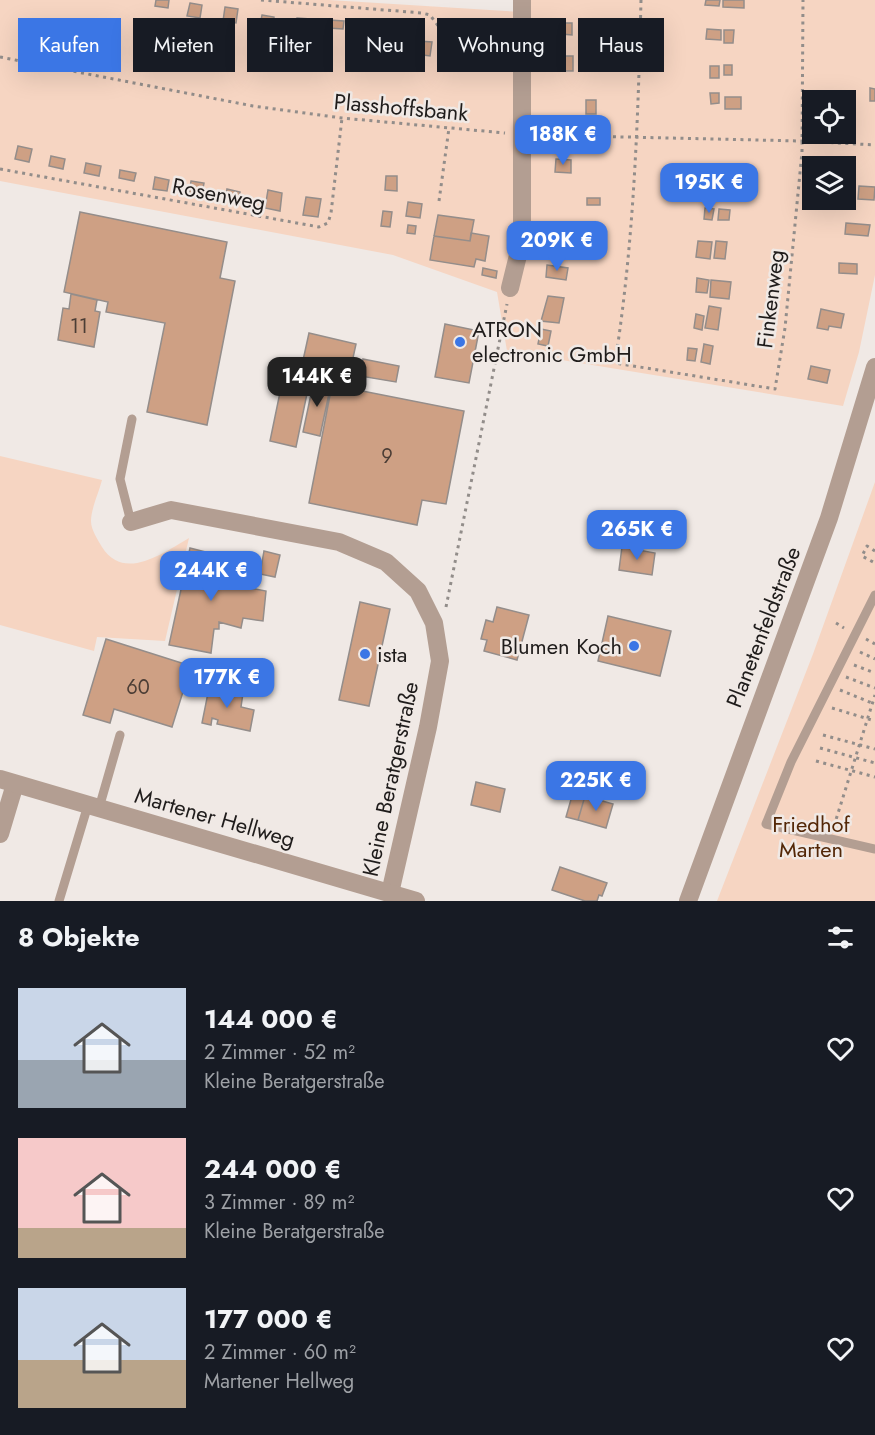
<!DOCTYPE html>
<html lang="de">
<meta charset="utf-8">
<style>
body{margin:0;font-family:Jost,sans-serif;background:#242831;color:#f1f3f6;height:100vh;display:flex;flex-direction:column;font-size:22px;white-space:nowrap}
*{box-sizing:border-box;margin:0}
p{font-size:20px;color:#9ea1a6}
.icon{flex:none;width:33px;height:33px;fill:none;stroke:currentColor;stroke-width:2;stroke-linecap:round;stroke-linejoin:round}
.map{position:relative;height:901px;overflow:hidden}
.drawer{display:flex;flex-direction:column;background:#171b24;flex:1}
.drawer>*{flex:none}
.banner{position:absolute;left:18px;top:18px;width:840px;height:54px;display:flex;gap:12px}
.fabs{position:absolute;left:802px;top:90px;display:grid;gap:12px}
.fabs a{display:grid;place-items:center;width:54px;height:54px;border-radius:0px;background:#171b24;box-shadow:0 6px 24px #0002;font-size:30px}
.price{position:absolute;translate:-50% -51px;padding:0 14px;border-radius:12px;background:#3b76e5;color:#fff;font-size:20px;line-height:39px;filter:drop-shadow(0 2px 3px #0008)}
.price::after{content:'';position:absolute;left:50%;top:36px;width:18px;height:14px;margin-left:-9px;background:inherit;clip-path:polygon(0 0,100% 0,50% 100%)}
.price.active{background:#222;color:#fff}
ul{padding:0;list-style:none}
li{display:flex;align-items:center;gap:18px;height:150px;padding:0 18px}
li span{display:grid;place-items:center;flex:none;width:168px;height:120px;border-radius:0px;color:#555}
li>.icon{margin-inline-start:auto}
span .icon{width:72px;height:72px;fill:#fffc;stroke-width:1}
li b{font-size:26px}
h2{display:flex;justify-content:space-between;align-items:center;height:72px;padding:0 18px;font-size:26px}
.tag{padding:0 21px;border-radius:0px;background:#171b24;box-shadow:0 6px 24px #0002;font-size:21px;line-height:54px}
.tag.active{background:#3b76e5;color:#fff}
.map>svg:first-child{display:block}
</style>
<div class="map">
<svg width="875" height="901" viewBox="0 0 875 901">
<rect width="100%" height="100%" fill="#f0e9e5"/>
<path fill="#f6d5c2" fill-rule="evenodd" d="M0 0H329L521 12 522 0H875V275L859 352 843 406 507 351 497 292 393 255 0 181ZM813 100H846V134H813ZM813 166H846V200H813Z
M0 456 102 480C99 492 91 509 91 521 91 530 98 540 102 547 124 582 163 553 189 538L165 641 97 637 94 651 0 625Z
M875 482V901H717L813 654Z"/>
<path fill="#cea084" stroke="#948d8a" stroke-width="1.5" d="M156 0H169L168 8 155 6Z
M706 0H720L719 6 705 5Z
M723 0H744V8L723 7Z
M190 3 202 5 200 18 187 16Z
M225 7 238 9 236 23 223 21Z
M262 15 274 17 273 26 260 25Z
M297 18 310 19V28L296 27Z
M329 20 344 21 343 29 328 28Z
M359 21 374 23 373 33 358 31Z
M390 23 404 24 403 34 389 32Z
M562 23H572V35L561 34Z
M707 29 721 30V40L706 39Z
M724 30H734L733 43H724Z
M418 41 432 42 430 56 416 54Z
M458 47 473 48 472 58 457 56Z
M561 56H573V71H561Z
M724 65H732V75H724Z
M710 66H719V78H710Z
M870 88 875 89V101H870Z
M710 93H719V103L711 104Z
M725 97H741V109H725Z
M586 100H596V114H586Z
M18 146 32 149 29 162 15 159Z
M51 156 65 159 63 169 49 166Z
M556 159 571 160V173L555 172Z
M86 163 101 166 99 176 84 173Z
M709 169H718L717 183 708 182Z
M120 170 136 173 134 181 119 178Z
M723 172 737 174 735 183 722 181Z
M386 176H397V191L385 190Z
M155 177 169 180 167 191 153 189Z
M191 181 204 183 201 198 189 196Z
M859 186 875 187 874 200 858 199Z
M227 189 240 192 238 202 225 200Z
M268 190 282 193 280 211 265 208Z
M306 197 321 199 318 217 303 215Z
M587 198H600V205H587Z
M408 202 422 204 420 218 406 216Z
M705 208 714 209 712 220 704 219Z
M719 209 730 210 729 220H718Z
M383 211 392 212 390 227 381 226Z
M80 212 227 242 220 278 235 281 207 425 147 412 165 323 106 312 108 302 64 292Z
M438 215 474 220 470 241 434 236Z
M846 223 870 225 868 236 845 234Z
M408 225 416 226 415 234 407 233Z
M554 230 563 231 562 244 552 243Z
M471 233 489 236 485 261 476 259 474 267 430 260 434 236 470 241Z
M698 241 712 242 710 259 696 257Z
M716 241 727 242 725 259 714 258Z
M839 263 857 264V274L839 273Z
M547 265 568 268 566 280 546 277Z
M483 268 497 271 496 278 482 275Z
M697 278 709 280 707 293 696 292Z
M711 280 731 282 729 299 710 297Z
M71 294 97 300 95 311 100 312 94 347 58 340 63 308 69 309Z
M548 296 564 298 559 323 541 321Z
M709 306 721 308 718 330 705 328Z
M821 309 844 314 841 328 829 326 828 330 817 328Z
M696 314 704 316 702 330 694 328Z
M445 324 479 331 469 383 435 377Z
M541 329 551 331 548 346 538 344Z
M309 333 356 344 349 376 302 365Z
M704 344 713 346 710 364 701 362Z
M688 348 697 349 695 361 687 360Z
M363 359 399 366 396 382 360 376Z
M811 366 830 370 827 383 808 379Z
M284 373 310 379 296 447 270 441Z
M314 380 331 384 320 436 303 432Z
M332 385 464 411 446 504 422 500 417 525 309 503Z
M622 547 655 553 652 575 619 570Z
M190 548 233 559 227 584 266 591 263 621 243 618 241 628 219 622V629H214L211 653 169 645Z
M264 551 280 555 275 577 260 574Z
M360 602 390 609 369 706 339 700Z
M497 607 529 615 517 660 484 651 487 640 481 639 486 620 493 622Z
M608 616 671 631 660 676 598 661Z
M106 639 191 666 172 727 114 709 110 723 83 715Z
M210 683 243 693 241 707 254 710 250 731 217 724 218 720 212 718 211 725 202 723Z
M577 776 593 782 591 790 574 785Z
M476 782 505 789 500 812 471 805Z
M574 789 582 791 580 795 585 796 578 820 566 817Z
M585 796 613 804 606 828 578 820Z
M560 867 607 883 602 896 599 895 597 901H585L552 890Z"/>
<g fill="none" stroke-linecap="round" stroke-linejoin="round">
<path stroke="#928d8a" stroke-width="3" stroke-dasharray="3 4.5" stroke-linecap="butt" d="M261 0 422 13 430 15 442 31 506 33
M641 0C638 122 634 242 615 363L775 389 785 328 802 152 803 0
M0 57 253 106 342 118 505 133
M538 135 801 141 875 145
M0 169 319 227 328 223 331 213 342 118
M439 201 449 128
M875 551 867 546 862 556 875 563
M446 607 507 304
M836 623 844 628
M866 639 875 644
M860 652 875 659
M854 665 875 673
M846 677 875 688
M840 690 872 703
M832 708 875 721
M823 735 875 749
M820 748 875 763
M816 761 875 777
M834 826 875 695"/>
<path stroke="#b39e92" stroke-width="9" d="M131 522 120 479 132 419
M875 595 791 762 766 824 875 849
M99 808 120 735
M59 901 88 805"/>
<path stroke="#b39e92" stroke-width="18" d="M510 288 522 239V0
M131 522 171 510 339 542 386 562 418 591 434 623 440 661 428 727 390 893
M0 834 15 784"/>
<path stroke="#b39e92" stroke-width="18" d="M0 779 416 901
M688 901 829 518 875 367"/>
</g>
<g fill="#3b76e5" stroke="#f0e9e5" stroke-width="2">
<circle cx="460" cy="342" r="6"/>
<circle cx="634" cy="646" r="6"/>
<circle cx="365" cy="654" r="6"/>
</g>
<g text-anchor="middle" dominant-baseline="central" stroke-width="5" stroke-linejoin="round" paint-order="stroke">
<g font-size="20" fill="#4b3d35">
<text x="79" y="326">11</text>
<text x="387" y="456">9</text>
<text x="138" y="687">60</text>
</g>
<g font-size="22" fill="#1f1c1b" stroke="#f0e9e5">
<text transform="translate(401 107) rotate(5)">Plasshoffsbank</text>
<text transform="translate(219 194) rotate(11)">Rosenweg</text>
<text transform="translate(770 299) rotate(-83)">Finkenweg</text>
<text transform="translate(763 627) rotate(-69)">Planetenfeldstraße</text>
<text transform="translate(390 779) rotate(-78)">Kleine Beratgerstraße</text>
<text transform="translate(215 817) rotate(16)">Martener Hellweg</text>
</g>
<g font-size="22" fill="#1f1c1b" stroke="#f0e9e5" text-anchor="start">
<text x="472" y="329">ATRON<tspan x="472" dy="25">electronic GmbH</tspan></text>
<text x="622" y="646" text-anchor="end">Blumen Koch</text>
<text x="377" y="654">ista</text>
</g>
<g font-size="22" fill="#532707" stroke="#f0e9e5">
<text x="811" y="824">Friedhof<tspan x="811" dy="25">Marten</tspan></text>
</g>
</g>
</svg>
<div class="fabs">
<a><svg class="icon" aria-label="locate" viewBox="0 0 24 24"><circle cx="12" cy="12" r="6"/><path d="M12 2v4M12 18v4M2 12h4M18 12h4"/></svg></a>
<a><svg class="icon" aria-label="layers" viewBox="0 0 24 24"><path d="M12 4l9 5-9 5-9-5zM3 14l9 5 9-5"/></svg></a>
</div>
<b class="price" style="left:563px;top:166px">188K €</b>
<b class="price" style="left:709px;top:214px">195K €</b>
<b class="price" style="left:557px;top:272px">209K €</b>
<b class="price active" style="left:317px;top:408px">144K €</b>
<b class="price" style="left:637px;top:561px">265K €</b>
<b class="price" style="left:211px;top:602px">244K €</b>
<b class="price" style="left:227px;top:709px">177K €</b>
<b class="price" style="left:596px;top:812px">225K €</b>
<div class="banner">
<a class="tag active">Kaufen</a>
<a class="tag">Mieten</a>
<a class="tag">Filter</a>
<a class="tag">Neu</a>
<a class="tag">Wohnung</a>
<a class="tag">Haus</a>
</div>
</div>
<section class="drawer">
<h2>8 Objekte<svg class="icon" aria-label="filters" viewBox="0 0 24 24"><path d="M4 7h16M4 17h16"/><circle cx="9" cy="7" r="2"/><circle cx="15" cy="17" r="2"/></svg></h2>
<ul>
<li><span style="background:linear-gradient(#c9d6e8 60%,#9aa5b1 0)"><svg class="icon" aria-label="home" viewBox="0 0 24 24"><path d="M3 11l9-7 9 7M6 9v11h12V9"/></svg></span><div><b>144 000 €</b><p>2 Zimmer · 52 m²</p><p>Kleine Beratgerstraße</p></div><svg class="icon" aria-label="heart" viewBox="0 0 24 24"><path d="M12 20l-8-8c-3-5 5-10 8-4 3-6 11-1 8 4z"/></svg></li>
<li><span style="background:linear-gradient(#f6c9c9 75%,#b9a48a 0)"><svg class="icon" aria-label="home" viewBox="0 0 24 24"><path d="M3 11l9-7 9 7M6 9v11h12V9"/></svg></span><div><b>244 000 €</b><p>3 Zimmer · 89 m²</p><p>Kleine Beratgerstraße</p></div><svg class="icon" aria-label="heart" viewBox="0 0 24 24"><path d="M12 20l-8-8c-3-5 5-10 8-4 3-6 11-1 8 4z"/></svg></li>
<li><span style="background:linear-gradient(#c9d6e8 60%,#b9a48a 0)"><svg class="icon" aria-label="home" viewBox="0 0 24 24"><path d="M3 11l9-7 9 7M6 9v11h12V9"/></svg></span><div><b>177 000 €</b><p>2 Zimmer · 60 m²</p><p>Martener Hellweg</p></div><svg class="icon" aria-label="heart" viewBox="0 0 24 24"><path d="M12 20l-8-8c-3-5 5-10 8-4 3-6 11-1 8 4z"/></svg></li>
</ul>
</section>
